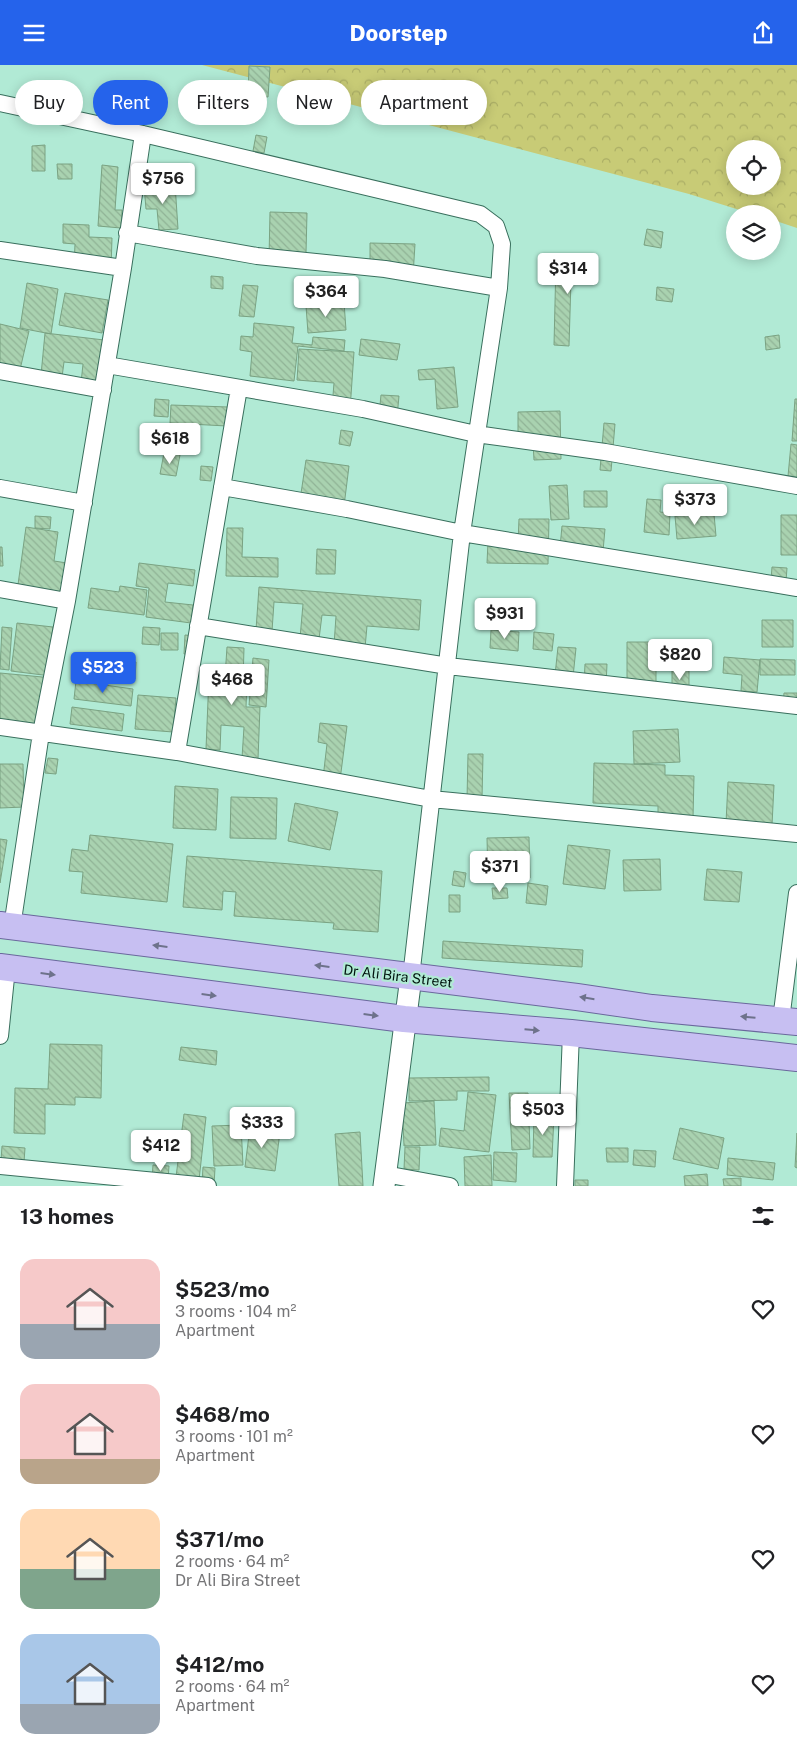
<!DOCTYPE html>
<meta charset="utf-8">
<style>
body{margin:0;font-family:"Public Sans",sans-serif;background:#f2f2f2;color:#202124;height:100vh;display:flex;flex-direction:column;font-size:19px;white-space:nowrap}
*{box-sizing:border-box;margin:0}
p{font-size:16px;color:#757577}
.icon{flex:none;width:28px;height:28px;fill:none;stroke:currentColor;stroke-width:2;stroke-linecap:round;stroke-linejoin:round}
.map{position:relative;height:1121px;overflow:hidden}
.side{display:flex;flex-direction:column;background:#fff;flex:1}
.side>*{flex:none}
.top-card{position:absolute;left:15px;top:15px;width:500px;height:45px;display:flex;gap:10px}
.buttons{position:absolute;left:726px;top:75px;display:grid;gap:10px}
.buttons a{display:grid;place-items:center;width:55px;height:55px;border-radius:50%;background:#fff;box-shadow:0 2px 12px #0003;font-size:25px}
.price{position:absolute;translate:-50% -42px;padding:0 11px;border-radius:5px;background:#fff;color:#222;font-size:16px;line-height:32px;filter:drop-shadow(0 1px 2px #0008)}
.price::after{content:'';position:absolute;left:50%;top:30px;width:15px;height:11px;margin-left:-8px;background:inherit;clip-path:polygon(0 0,100% 0,50% 100%)}
.price.selected{background:#2563eb;color:#fff}
ul{padding:0;list-style:none}
li{display:flex;align-items:center;gap:15px;height:125px;padding:0 20px}
li span{display:grid;place-items:center;flex:none;width:140px;height:100px;border-radius:15px;color:#555}
li>.icon{margin-inline-start:auto}
span .icon{width:60px;height:60px;fill:#fffc;stroke-width:1}
li b{font-size:21px}
h2{display:flex;justify-content:space-between;align-items:center;height:60px;padding:0 20px;font-size:21px}
.chip{padding:0 18px;border-radius:22px;background:#fff;box-shadow:0 2px 12px #0003;font-size:18px;line-height:45px}
.chip.selected{background:#2563eb;color:#fff}
header{display:flex;justify-content:space-between;align-items:center;height:65px;padding:0 20px;background:#2563eb;color:#fff;font-size:22px;font-weight:800}
.map>svg:first-child{display:block}
</style>
<header><svg class="icon" aria-label="menu" viewBox="0 0 24 24"><path d="M4 6h16M4 12h16M4 18h16"/></svg>Doorstep<svg class="icon" aria-label="share" viewBox="0 0 24 24"><path d="M12 15V3M7 8l5-5 5 5M5 13v7h14v-7"/></svg></header>
<div class="map">
<svg width="797" height="1121" viewBox="0 0 797 1121">
<defs>
<pattern id="forest-crowns" width="20" height="18" patternUnits="userSpaceOnUse" patternTransform="scale(1.25)"><rect width="20" height="18" fill="#c8cb76"/><path d="M2 6a3 3 0 1 1 6 0M12 15a3 3 0 1 1 6 0" fill="none" stroke="#aaad65"/></pattern>
<pattern id="building-back-hatch" width="6" height="6" patternUnits="userSpaceOnUse" patternTransform="scale(1.25)"><rect width="6" height="6" fill="#a9d2b0"/><path d="M-1 5l2 2M0 0l6 6M5-1l2 2" fill="none" stroke="#90b396"/></pattern>
</defs>
<rect width="100%" height="100%" fill="#b1ead5"/>
<path fill="url(#forest-crowns)" fill-rule="evenodd" d="M202 0H797V163L773 155 772 149H752L689 129ZM735 84H772V121H735Z"/>
<path fill="url(#building-back-hatch)" stroke="#7aa282" d="M249 1 270 2 268 32 248 31Z
M256 70 267 72 264 88 253 86Z
M45 80V106H32V81Z
M57 99H72V114H58Z
M102 100 118 102 115 145H122L121 163 98 161Z
M175 119 178 164 159 165 157 144H146L144 121Z
M270 147 307 148 306 188 269 194Z
M63 159 89 160V172L112 173 111 204 74 202 75 179 63 178Z
M647 164 663 167 661 183 644 180Z
M370 178 415 179 413 211 370 200Z
M556 196 596 198 595 215H571L569 281 554 280Z
M211 211 223 212V224L211 223Z
M27 218 58 224 51 269 20 263Z
M243 220 258 221 254 252 239 251Z
M657 222 674 224 672 237 656 235Z
M65 228 108 235 102 268 59 260Z
M344 237 346 265 308 268 306 241Z
M254 258 294 262 292 278 312 280 313 272 345 275 344 286 298 281 294 316 250 311 252 287 240 285 241 271 253 272Z
M0 259 29 266 19 309 0 305Z
M45 268 104 275 99 320 81 318 83 299 64 297 62 312 41 310Z
M779 270 780 283 766 285 765 272Z
M361 274 400 279 397 295 359 290Z
M299 284 354 287 350 345 332 343 334 318 297 315Z
M454 302 458 342 437 344 435 314 419 315 418 305Z
M381 330 399 331 397 352 379 350Z
M155 334 169 335 168 352 154 351Z
M795 334H797V376H792Z
M171 340 228 342 227 361 170 358Z
M560 346 561 394 534 395 533 378H518V347Z
M604 358 615 359 611 406 600 405Z
M164 363H177V377H164Z
M341 365 353 367 350 381 339 379Z
M791 379 797 380V423L787 422Z
M164 388 180 390 176 411 160 409Z
M306 395 349 401 344 441 300 435Z
M201 401 213 402 211 416 200 415Z
M567 420 569 454 551 455 549 421Z
M584 426H607V442H584Z
M647 434 661 435 660 447 670 448 669 470 644 467Z
M714 449 716 471 677 474 675 451Z
M781 450H797V490H781Z
M35 451 51 452 50 464 35 463Z
M519 454H549L548 499 487 498 488 477 518 478Z
M562 461 605 464 603 486 560 482Z
M26 462 58 467 54 496 67 498 61 541 16 534Z
M227 463H243L242 492 278 493V512L226 511Z
M0 482H2L3 501H0Z
M317 484 336 485 335 509H316Z
M139 498 195 505 193 521 168 518 165 537 193 540 191 558 146 552 149 523 136 521Z
M772 502 787 503 785 529 770 527Z
M120 521 147 525 144 550 88 543 91 523 119 527Z
M259 522 421 535 419 565 367 561 365 583 334 580 336 551 322 550 319 574 300 573 303 539 274 537 272 566 256 565Z
M762 555H793V582H762Z
M17 558 53 562 49 591 51 611 11 606Z
M2 562 12 563 9 605 0 604Z
M143 562 160 563 159 580 142 579Z
M491 565 519 567 518 586 490 583Z
M534 567 554 569 552 586 533 584Z
M161 568H178V585H161Z
M185 570 196 571 195 590 184 589Z
M627 577H656V624H627Z
M227 582 244 583 243 616 247 617 246 642H260L258 694 242 693 244 662 221 660 220 685 206 684 209 611 225 612Z
M558 582 576 583 573 612 555 610Z
M724 592 760 595 757 627 741 626 742 610 723 608Z
M78 593 136 597 135 614 77 610Z
M253 593 269 595 266 642 249 640Z
M760 594 795 595V610H760Z
M585 599H607L606 620 584 619Z
M672 605H689V627H672Z
M0 608 53 613 48 661 0 657Z
M76 616 133 624 131 641 74 634Z
M784 628H797V641L783 640Z
M138 630 176 633 173 667 135 664Z
M72 642 124 649 122 666 70 659Z
M320 658 347 661 340 715 323 713 327 679 318 677Z
M678 664 680 697 634 699 633 666Z
M468 689H483L482 734H467Z
M48 693 58 694 56 709 45 708Z
M594 698 665 700V710L694 711 693 753 658 752V741L593 738Z
M0 699H23L24 742 0 743Z
M728 717 774 720 772 760 726 758Z
M175 721 218 724 216 765 173 763Z
M231 732 277 733 276 774 230 773Z
M295 738 338 747 330 785 288 776Z
M90 770 173 779 167 837 81 828 83 807 69 806 72 784 88 786Z
M529 772 530 813 488 814 487 773Z
M0 774 7 775 0 818Z
M568 780 610 785 605 824 563 819Z
M187 791 382 806 378 867 333 864 334 858 234 851 236 827 223 826 222 845 183 842Z
M660 794 661 825 624 826 623 795Z
M707 804 742 807 739 837 704 835Z
M454 806 466 808 464 822 452 820Z
M528 818 548 821 546 840 526 838Z
M492 823H507L508 833 493 834Z
M449 830H460V847H449Z
M443 876 583 885 582 902 442 893Z
M50 979 102 980 101 1033 75 1032V1040L45 1039V1069L14 1068 15 1023 48 1024Z
M181 982 217 986 216 1000 179 995Z
M489 1012V1026H457V1035L409 1036V1013Z
M468 1027 496 1030 489 1087 439 1081 441 1063 464 1066Z
M509 1028H528L530 1084 512 1085Z
M434 1036 436 1080 404 1081 402 1038Z
M184 1049 206 1052 199 1115 176 1112Z
M534 1051H554L552 1092H533Z
M241 1060 243 1100 214 1101 212 1061Z
M250 1062 280 1067 275 1106 245 1102Z
M680 1063 724 1073 718 1104 673 1094Z
M360 1067 363 1121H339L335 1069Z
M797 1068V1103L795 1102Z
M2 1081 25 1083 24 1097 1 1096Z
M405 1082H420L419 1105 404 1104Z
M606 1083H628V1097H607Z
M634 1085 656 1086 655 1102 633 1100Z
M494 1087 517 1088 516 1117 493 1115Z
M491 1090 492 1121H465L464 1092Z
M728 1093 775 1098 773 1115 727 1110Z
M153 1100 169 1101 168 1115 152 1113Z
M203 1102 215 1103 214 1120 202 1119Z
M707 1109 708 1121H685L684 1111Z
M741 1113V1121H724L723 1114Z
M575 1115H588V1121H575Z"/>
<g fill="none" stroke-linecap="round" stroke-linejoin="round">
<g stroke="#396f5d" stroke-width="18">
<path id="minor" d="M0 38 143 69 480 149 496 161 502 179 499 223 462 468 411 912
M127 168 257 191 385 204 499 223
M0 185 123 203
M107 300 363 344 476 369 605 387 797 421
M0 306 103 325
M222 422 347 444 462 468 797 523
M0 423 84 438
M0 524 67 536
M198 561 448 601 797 641
M0 662 177 687 431 734 797 769
M177 687 239 323
M12 862 41 668 67 536 123 203 143 69
M781 955 797 828
M0 971 7 903
M0 1101 208 1121
M385 1109 450 1121
M565 1121 571 968"/>
</g>
<g stroke="#396f5d" stroke-width="23">
<path id="tertiary" d="M384 1121 411 912"/>
</g>
<g stroke="#6a689c" stroke-width="28">
<path id="primary" d="M0 860 577 932 652 943 797 957
M0 902 404 954 571 968 797 993"/>
</g>
<use href="#minor" stroke="#fff" stroke-width="16"/>
<use href="#tertiary" stroke="#fff" stroke-width="21"/>
<use href="#primary" stroke="#c7bff2" stroke-width="26"/>
</g>
<defs><path id="oneway-solid" d="M-6-.8H1V-3.2L6.5 0L1 3.2V.8H-6Z" transform="scale(1.25)"/></defs>
<g fill="#6e728b">
<use href="#oneway-solid" transform="translate(160 881) rotate(-173)"/>
<use href="#oneway-solid" transform="translate(322 901) rotate(-173)"/>
<use href="#oneway-solid" transform="translate(48 909) rotate(7)"/>
<use href="#oneway-solid" transform="translate(209 930) rotate(7)"/>
<use href="#oneway-solid" transform="translate(587 933) rotate(-171)"/>
<use href="#oneway-solid" transform="translate(371 950) rotate(7)"/>
<use href="#oneway-solid" transform="translate(748 952) rotate(-175)"/>
<use href="#oneway-solid" transform="translate(532 965) rotate(5)"/>
</g>
<g text-anchor="middle" dominant-baseline="central" stroke-width="4.5" stroke-linejoin="round" paint-order="stroke">
<g font-size="14" fill="#01140e" stroke="#b1ead5">
<text transform="translate(398 911) rotate(7)">Dr Ali Bira Street</text>
</g>
</g>
</svg>
<div class="buttons">
<a><svg class="icon" aria-label="locate" viewBox="0 0 24 24"><circle cx="12" cy="12" r="6"/><path d="M12 2v4M12 18v4M2 12h4M18 12h4"/></svg></a>
<a><svg class="icon" aria-label="layers" viewBox="0 0 24 24"><path d="M12 4l9 5-9 5-9-5zM3 14l9 5 9-5"/></svg></a>
</div>
<b class="price" style="left:163px;top:140px">$756</b>
<b class="price" style="left:568px;top:230px">$314</b>
<b class="price" style="left:326px;top:253px">$364</b>
<b class="price" style="left:170px;top:400px">$618</b>
<b class="price" style="left:695px;top:461px">$373</b>
<b class="price" style="left:505px;top:575px">$931</b>
<b class="price" style="left:680px;top:616px">$820</b>
<b class="price selected" style="left:103px;top:629px">$523</b>
<b class="price" style="left:232px;top:641px">$468</b>
<b class="price" style="left:500px;top:828px">$371</b>
<b class="price" style="left:543px;top:1071px">$503</b>
<b class="price" style="left:262px;top:1084px">$333</b>
<b class="price" style="left:161px;top:1107px">$412</b>
<div class="top-card">
<a class="chip">Buy</a>
<a class="chip selected">Rent</a>
<a class="chip">Filters</a>
<a class="chip">New</a>
<a class="chip">Apartment</a>
</div>
</div>
<section class="side">
<h2>13 homes<svg class="icon" aria-label="filters" viewBox="0 0 24 24"><path d="M4 7h16M4 17h16"/><circle cx="9" cy="7" r="2"/><circle cx="15" cy="17" r="2"/></svg></h2>
<ul>
<li><span style="background:linear-gradient(#f6c9c9 65%,#9aa5b1 0)"><svg class="icon" aria-label="home" viewBox="0 0 24 24"><path d="M3 11l9-7 9 7M6 9v11h12V9"/></svg></span><div><b>$523/mo</b><p>3 rooms · 104 m²</p><p>Apartment</p></div><svg class="icon" aria-label="heart" viewBox="0 0 24 24"><path d="M12 20l-8-8c-3-5 5-10 8-4 3-6 11-1 8 4z"/></svg></li>
<li><span style="background:linear-gradient(#f6c9c9 75%,#b9a48a 0)"><svg class="icon" aria-label="home" viewBox="0 0 24 24"><path d="M3 11l9-7 9 7M6 9v11h12V9"/></svg></span><div><b>$468/mo</b><p>3 rooms · 101 m²</p><p>Apartment</p></div><svg class="icon" aria-label="heart" viewBox="0 0 24 24"><path d="M12 20l-8-8c-3-5 5-10 8-4 3-6 11-1 8 4z"/></svg></li>
<li><span style="background:linear-gradient(#ffd9b3 60%,#7fa58c 0)"><svg class="icon" aria-label="home" viewBox="0 0 24 24"><path d="M3 11l9-7 9 7M6 9v11h12V9"/></svg></span><div><b>$371/mo</b><p>2 rooms · 64 m²</p><p>Dr Ali Bira Street</p></div><svg class="icon" aria-label="heart" viewBox="0 0 24 24"><path d="M12 20l-8-8c-3-5 5-10 8-4 3-6 11-1 8 4z"/></svg></li>
<li><span style="background:linear-gradient(#a9c7e8 70%,#9aa5b1 0)"><svg class="icon" aria-label="home" viewBox="0 0 24 24"><path d="M3 11l9-7 9 7M6 9v11h12V9"/></svg></span><div><b>$412/mo</b><p>2 rooms · 64 m²</p><p>Apartment</p></div><svg class="icon" aria-label="heart" viewBox="0 0 24 24"><path d="M12 20l-8-8c-3-5 5-10 8-4 3-6 11-1 8 4z"/></svg></li>
</ul>
</section>
